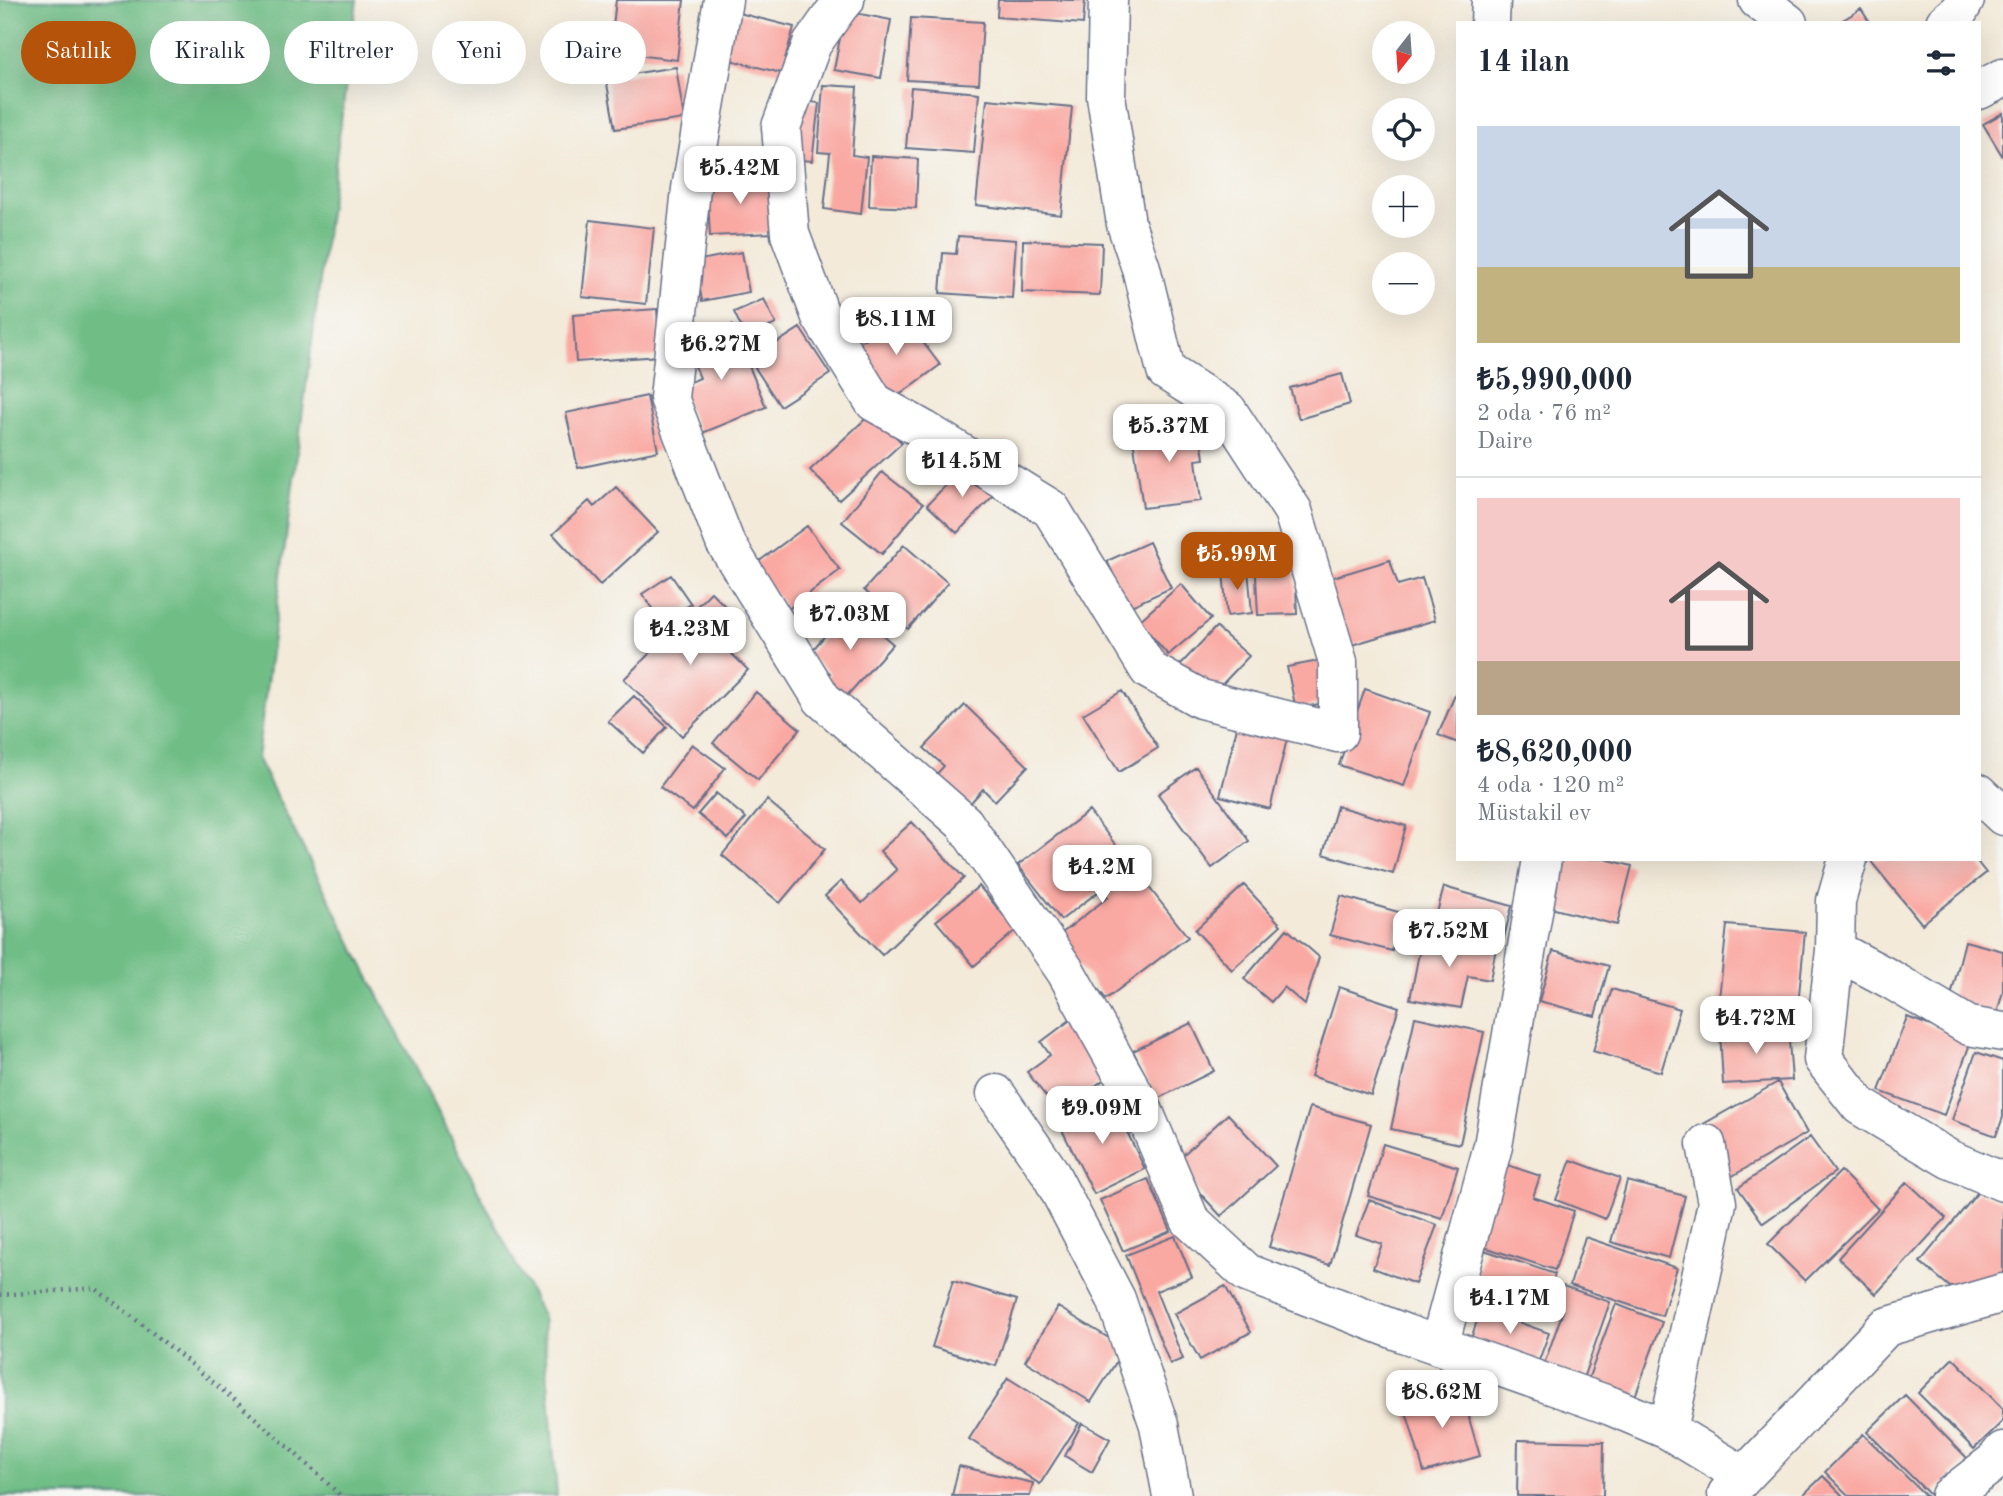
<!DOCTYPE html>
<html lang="tr">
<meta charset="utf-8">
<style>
body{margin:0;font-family:"Old Standard TT",serif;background:#f6f6f7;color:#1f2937;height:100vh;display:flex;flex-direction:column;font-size:26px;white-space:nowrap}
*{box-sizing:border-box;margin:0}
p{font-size:23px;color:#747a83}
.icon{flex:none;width:38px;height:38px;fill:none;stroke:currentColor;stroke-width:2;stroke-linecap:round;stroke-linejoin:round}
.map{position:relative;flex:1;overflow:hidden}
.panel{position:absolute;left:1456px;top:21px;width:525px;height:840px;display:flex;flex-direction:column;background:#fff;border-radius:0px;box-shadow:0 7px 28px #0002}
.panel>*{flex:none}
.banner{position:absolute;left:21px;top:21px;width:665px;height:63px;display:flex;gap:14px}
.needle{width:46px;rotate:197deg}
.controls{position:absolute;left:1372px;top:21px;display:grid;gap:14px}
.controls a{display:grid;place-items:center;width:63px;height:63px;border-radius:50%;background:#fff;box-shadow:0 7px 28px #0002;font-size:35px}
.price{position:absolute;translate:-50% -60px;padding:0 16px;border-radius:14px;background:#fff;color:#222;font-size:23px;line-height:46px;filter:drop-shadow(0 2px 4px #0008)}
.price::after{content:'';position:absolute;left:50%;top:42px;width:21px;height:16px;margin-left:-10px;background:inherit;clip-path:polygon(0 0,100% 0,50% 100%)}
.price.current{background:#b45309;color:#fff}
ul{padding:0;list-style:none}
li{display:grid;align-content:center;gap:14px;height:371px;padding:0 21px}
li+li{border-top:2px solid #e0e1e3}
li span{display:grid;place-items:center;height:217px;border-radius:0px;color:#555}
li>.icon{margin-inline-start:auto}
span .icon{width:126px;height:126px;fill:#fffc;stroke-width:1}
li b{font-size:30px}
h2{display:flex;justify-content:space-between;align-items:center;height:84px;padding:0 21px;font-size:30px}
.pill{padding:0 24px;border-radius:32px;background:#fff;box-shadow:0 7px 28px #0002;font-size:24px;line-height:63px}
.pill.current{background:#b45309;color:#fff}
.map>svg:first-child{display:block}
</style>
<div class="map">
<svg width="2003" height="1496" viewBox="0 0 2003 1496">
<rect width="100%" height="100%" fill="#f6f6f2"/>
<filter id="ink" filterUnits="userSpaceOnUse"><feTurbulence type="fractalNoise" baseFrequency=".0143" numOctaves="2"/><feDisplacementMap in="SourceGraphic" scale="14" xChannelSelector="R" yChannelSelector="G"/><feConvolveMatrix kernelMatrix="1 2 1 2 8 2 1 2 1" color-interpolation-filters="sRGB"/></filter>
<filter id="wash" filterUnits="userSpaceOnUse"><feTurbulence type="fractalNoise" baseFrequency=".00686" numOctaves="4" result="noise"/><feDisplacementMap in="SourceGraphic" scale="28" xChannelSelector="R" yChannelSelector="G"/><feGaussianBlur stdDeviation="1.57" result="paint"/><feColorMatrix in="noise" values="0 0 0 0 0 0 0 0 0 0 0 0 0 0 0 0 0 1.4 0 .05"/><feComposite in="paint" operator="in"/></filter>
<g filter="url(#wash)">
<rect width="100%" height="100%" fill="#f3ead9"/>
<path fill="#70bd86" stroke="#467672" stroke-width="2" d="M0 0H357L257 758 543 1317 557 1496H0Z"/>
<g id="blocks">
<path fill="#faa8a2" d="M616 0H684L677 60 610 52Z
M998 0H1085L1083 24 997 17Z
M1861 9 1870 23H1838Z
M731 11 794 27 781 73 719 57Z
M845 11 891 20 881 78 834 70Z
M911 18 983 22 979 84 907 80Z
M676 67 684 119 615 129 606 78Z
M823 85 857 87 852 155 867 157 861 214 824 209 830 153 818 152Z
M911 87 979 93 974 153 906 148Z
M987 99 1072 107 1061 215 976 205Z
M797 100 819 103 812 161 790 159Z
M2003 113V157L1983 124Z
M871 156 918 159 916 208 869 206Z
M771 177 773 233 710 236 707 180Z
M590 220 654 228 646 304 582 297Z
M958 236 1016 240 1012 298 940 293 943 253 956 254Z
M1023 240 1102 243 1100 295 1022 292Z
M742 252 749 292 702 301 695 261Z
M764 299 776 324 746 337 734 312Z
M657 309 660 356 576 362 573 315Z
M901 313 940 365 891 401 852 348Z
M732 325 766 407 700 434 679 387 700 378 686 345Z
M800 328 830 374 780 406 750 360Z
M1342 374 1350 404 1299 419 1290 388Z
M647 396 658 451 578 468 566 413Z
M873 412 902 443 839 500 810 470Z
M1199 423 1204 459 1196 460 1201 501 1143 508 1132 431Z
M966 464 996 493 957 533 927 505Z
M882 472 923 504 882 554 842 522Z
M616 487 658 532 600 585 553 534 589 501 594 507Z
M807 526 840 570 787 610 754 565Z
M1149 542 1171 588 1129 607 1107 561Z
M904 545 948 583 908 629 864 590Z
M1295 556 1297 614 1258 615 1255 558Z
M1390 560 1398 585 1422 578 1435 620 1345 647 1324 580Z
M1248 569 1252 613 1227 616 1223 571Z
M671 575 691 604 662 623 642 594Z
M1181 584 1211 619 1168 655 1139 621Z
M711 592 738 619 718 640 748 670 682 736 624 679Z
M850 607 893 644 844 699 823 681 830 673 808 655Z
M1216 627 1249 656 1212 695 1180 665Z
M1319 661 1328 702 1296 709 1287 667Z
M1458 688V743L1438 735Z
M1365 689 1430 712 1404 786 1339 765Z
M1122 691 1158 748 1119 772 1083 714Z
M756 692 800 729 758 780 713 743Z
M634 696 667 727 643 753 608 721Z
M965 705 1028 766 995 801 983 789 965 809 933 778 944 766 924 748Z
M1238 723 1288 735 1270 809 1220 796Z
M692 744 725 768 693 811 660 787Z
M1196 767 1249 841 1212 868 1158 794Z
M716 793 746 818 728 839 698 814Z
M767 800 825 849 780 903 722 855Z
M1337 806 1406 826 1393 874 1323 854Z
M1089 811 1188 937 1106 999 1057 937 1108 897 1102 889 1061 920 1018 865Z
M912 822 964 878 882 955 825 896 841 881 862 903 897 870 880 851Z
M1556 859H1605L1632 866 1617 925 1543 906Z
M1869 859H1975L1986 873 1922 924Z
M1244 885 1281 925 1232 970 1195 930Z
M979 886 1016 930 974 966 936 921Z
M1444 887 1512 906 1502 945 1433 927Z
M1341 896 1402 913 1392 951 1330 935Z
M1727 925 1805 932 1796 1026 1717 1017Z
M1287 929 1319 957 1305 1005 1284 987 1271 1002 1244 979Z
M1423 933 1496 948 1490 980 1468 976 1461 1008 1410 999Z
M1965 941 2003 951V991L1996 1017 1949 1004Z
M1553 951 1609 966 1595 1016 1539 1001Z
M1339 987 1399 1007 1371 1095 1311 1076Z
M1612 989 1680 1009 1661 1072 1593 1051Z
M1415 1017 1484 1032 1460 1144 1391 1129Z
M1907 1017 1971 1041 1944 1115 1879 1091Z
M1073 1018 1114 1072 1059 1113 1027 1072 1050 1055 1041 1042Z
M1191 1023 1214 1071 1157 1099 1133 1051Z
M1788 1028 1792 1080 1723 1084 1720 1031Z
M1976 1052 2003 1061V1117L1996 1136 1952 1120Z
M1778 1082 1807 1133 1729 1178 1700 1126Z
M1111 1099 1145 1169 1094 1194 1059 1124Z
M1310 1107 1371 1124 1330 1265 1269 1247Z
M1228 1114 1276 1166 1221 1216 1173 1164Z
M1810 1137 1835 1172 1763 1223 1738 1188Z
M1383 1144 1458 1167 1442 1218 1368 1196Z
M1571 1160 1620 1178 1605 1219 1556 1200Z
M1499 1162 1540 1176 1533 1197 1574 1211 1555 1270 1472 1243Z
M1841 1171 1878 1209 1805 1281 1768 1244Z
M1148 1179 1171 1231 1123 1251 1100 1200Z
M1627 1181 1685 1196 1669 1258 1611 1242Z
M1907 1182 1946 1218 1876 1294 1838 1258Z
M1978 1192 2003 1201V1284L1950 1287 1920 1262Z
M1369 1200 1437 1225 1415 1284 1373 1268 1382 1244 1356 1235Z
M1175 1236 1192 1277 1156 1291 1183 1359 1170 1364 1126 1255Z
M1585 1237 1677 1268 1662 1316 1570 1285Z
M1484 1250 1555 1274 1540 1316 1470 1292Z
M953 1281 1017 1300 996 1366 932 1347Z
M1225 1286 1251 1332 1200 1360 1174 1314Z
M1563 1286 1610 1302 1581 1384 1542 1370 1563 1311 1555 1309Z
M1616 1304 1662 1322 1633 1402 1586 1385Z
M1058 1307 1125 1348 1091 1402 1025 1361Z
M1481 1309 1549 1333 1538 1363 1471 1339Z
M1953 1358 2003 1409V1421L1974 1449 1918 1393Z
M1008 1378 1079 1423 1040 1484 969 1439Z
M1460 1388 1480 1456 1424 1472 1404 1405Z
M1905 1395 1968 1459 1930 1495 1867 1432Z
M1082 1423 1110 1439 1092 1472 1065 1456Z
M1863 1434 1926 1496H1849L1825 1472Z
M1518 1440 1604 1442 1603 1496H1517Z
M959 1466 1033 1483 1030 1496H952Z
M1823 1476 1843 1496H1802Z"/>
</g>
</g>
<g filter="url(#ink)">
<use href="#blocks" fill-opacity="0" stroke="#677089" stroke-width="2"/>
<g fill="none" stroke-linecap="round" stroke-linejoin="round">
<g stroke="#677089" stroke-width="41">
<path id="minor" d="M723 0 691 189 669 398 725 542 822 699 964 823 1066 972 1144 1112 1190 1220 1247 1273 1406 1334 1611 1406 1668 1430 1744 1476
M845 0 841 3 812 44 781 127 790 234 821 317 874 402 924 430 1051 509 1149 670 1201 699 1338 733V662L1293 511 1227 410 1166 371 1141 268 1126 224 1106 96 1108 0
M1758 0 1788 23
M1490 23 1491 0
M1945 23 1959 11 1965 0
M1979 90 2003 78
M1979 793 2003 816
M1848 859 1836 901 1835 950 1823 1059 1860 1106 1949 1159 2003 1182
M1835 950 1890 979 1969 1026 2003 1032
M996 1094 1049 1171 1116 1299 1159 1425 1172 1496
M1439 1346 1493 1146 1542 859
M1668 1430 1717 1203 1706 1144
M1727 1494 1886 1327 2003 1293
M1950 1496 1994 1462 2003 1451"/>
</g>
<path stroke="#677089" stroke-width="4.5" stroke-dasharray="2 5" stroke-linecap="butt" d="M0 1295 95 1288C181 1354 263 1422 341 1496"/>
<use href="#minor" stroke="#fff" stroke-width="38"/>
</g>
</g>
</svg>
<div class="controls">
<a><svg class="needle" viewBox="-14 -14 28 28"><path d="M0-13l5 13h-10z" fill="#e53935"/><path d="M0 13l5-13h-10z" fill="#747a83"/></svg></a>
<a><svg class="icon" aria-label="locate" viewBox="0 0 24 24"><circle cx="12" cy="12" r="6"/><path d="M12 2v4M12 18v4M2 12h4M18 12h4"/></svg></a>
<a>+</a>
<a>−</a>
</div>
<b class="price" style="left:740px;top:206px">₺5.42M</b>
<b class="price" style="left:896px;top:357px">₺8.11M</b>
<b class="price" style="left:721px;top:382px">₺6.27M</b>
<b class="price" style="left:1169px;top:464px">₺5.37M</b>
<b class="price" style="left:962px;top:499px">₺14.5M</b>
<b class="price current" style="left:1237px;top:592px">₺5.99M</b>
<b class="price" style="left:850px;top:652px">₺7.03M</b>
<b class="price" style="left:690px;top:667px">₺4.23M</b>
<b class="price" style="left:1102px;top:905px">₺4.2M</b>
<b class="price" style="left:1449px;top:969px">₺7.52M</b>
<b class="price" style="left:1756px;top:1056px">₺4.72M</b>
<b class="price" style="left:1102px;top:1146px">₺9.09M</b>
<b class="price" style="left:1510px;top:1336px">₺4.17M</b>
<b class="price" style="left:1442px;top:1430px">₺8.62M</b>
<div class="banner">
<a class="pill current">Satılık</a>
<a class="pill">Kiralık</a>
<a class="pill">Filtreler</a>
<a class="pill">Yeni</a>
<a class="pill">Daire</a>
</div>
<section class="panel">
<h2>14 ilan<svg class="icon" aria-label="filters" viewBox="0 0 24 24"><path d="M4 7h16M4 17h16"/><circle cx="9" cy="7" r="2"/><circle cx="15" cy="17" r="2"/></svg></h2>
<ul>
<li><span style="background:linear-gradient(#c9d6e8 65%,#c2b280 0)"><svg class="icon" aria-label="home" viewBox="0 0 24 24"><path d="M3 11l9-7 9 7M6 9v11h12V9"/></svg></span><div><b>₺5,990,000</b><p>2 oda · 76 m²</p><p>Daire</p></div></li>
<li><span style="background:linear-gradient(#f6c9c9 75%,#b9a48a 0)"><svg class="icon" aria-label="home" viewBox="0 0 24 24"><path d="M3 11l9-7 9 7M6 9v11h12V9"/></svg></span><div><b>₺8,620,000</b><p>4 oda · 120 m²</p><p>Müstakil ev</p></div></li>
</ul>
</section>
</div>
